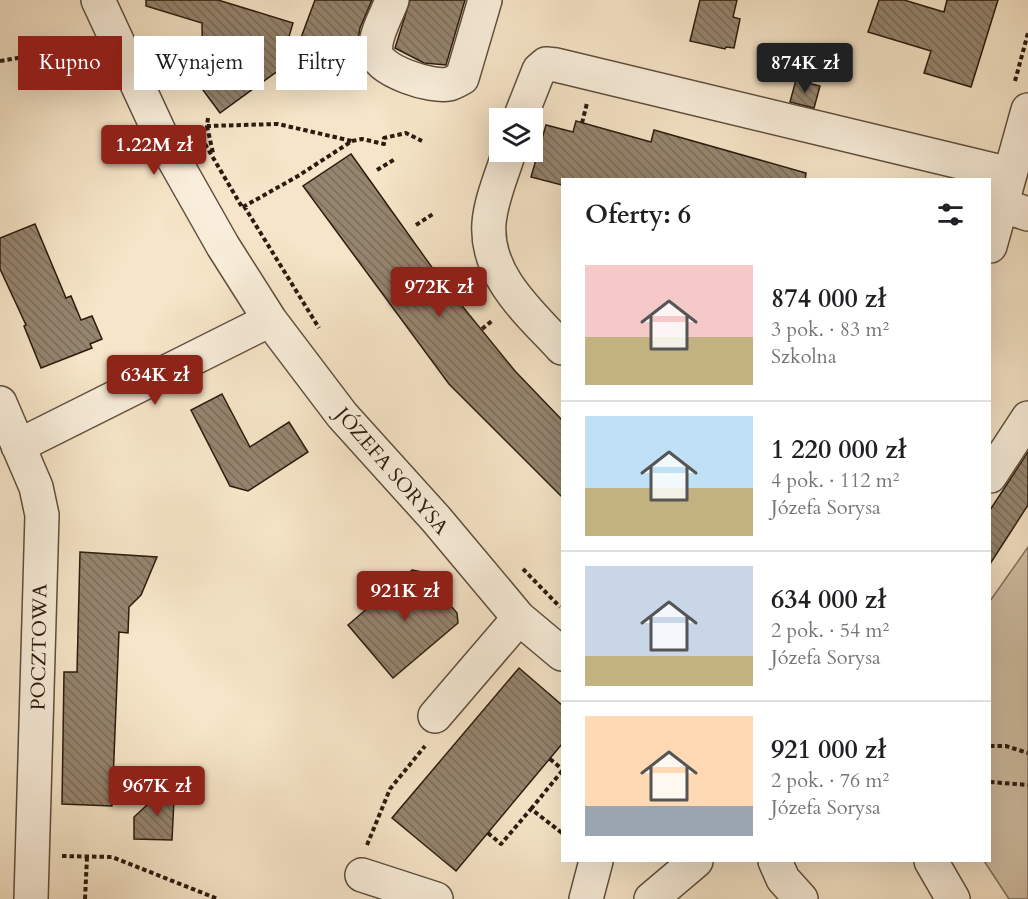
<!DOCTYPE html>
<html lang="pl">
<meta charset="utf-8">
<style>
body{margin:0;font-family:Cardo,serif;background:#f2f2f2;color:#202124;height:100vh;display:flex;flex-direction:column;font-size:22px;white-space:nowrap}
*{box-sizing:border-box;margin:0}
p{font-size:20px;color:#757577}
.icon{flex:none;width:33px;height:33px;fill:none;stroke:currentColor;stroke-width:2;stroke-linecap:round;stroke-linejoin:round}
.map{position:relative;flex:1;overflow:hidden}
.drawer{position:absolute;left:561px;top:178px;width:430px;height:684px;display:flex;flex-direction:column;background:#fff;border-radius:0px;box-shadow:0 6px 24px #0002}
.drawer>*{flex:none}
.guide{position:absolute;left:18px;top:36px;width:453px;height:54px;display:flex;gap:12px}
.buttons{position:absolute;left:489px;top:108px;display:grid;gap:12px}
.buttons a{display:grid;place-items:center;width:54px;height:54px;border-radius:0px;background:#fff;box-shadow:0 6px 24px #0002;font-size:30px}
.price{position:absolute;translate:-50% -51px;padding:0 14px;border-radius:6px;background:#8f2418;color:#fff;font-size:20px;line-height:39px;filter:drop-shadow(0 2px 3px #0008)}
.price::after{content:'';position:absolute;left:50%;top:36px;width:18px;height:14px;margin-left:-9px;background:inherit;clip-path:polygon(0 0,100% 0,50% 100%)}
.price.current{background:#222;color:#fff}
ul{padding:0;list-style:none}
li{display:flex;align-items:center;gap:18px;height:150px;padding:0 24px}
li+li{border-top:2px solid #e0e0e0}
li span{display:grid;place-items:center;flex:none;width:168px;height:120px;border-radius:0px;color:#555}
li>.icon{margin-inline-start:auto}
span .icon{width:72px;height:72px;fill:#fffc;stroke-width:1}
li b{font-size:26px}
h2{display:flex;justify-content:space-between;align-items:center;height:72px;padding:0 24px;font-size:26px}
.pill{padding:0 21px;border-radius:0px;background:#fff;box-shadow:0 6px 24px #0002;font-size:21px;line-height:54px}
.pill.current{background:#8f2418;color:#fff}
.map>svg:first-child{display:block}
</style>
<div class="map">
<svg width="1028" height="899" viewBox="0 0 1028 899">
<defs>
<pattern id="building-back-hatch" width="6" height="6" patternUnits="userSpaceOnUse" patternTransform="scale(1.5)"><rect width="6" height="6" fill="#95856f"/><path d="M-1 5l2 2M0 0l6 6M5-1l2 2" fill="none" stroke="#7a6c5a"/></pattern>
</defs>
<rect width="100%" height="100%" fill="#f6e5c8"/>
<filter id="stains"><feTurbulence type="fractalNoise" baseFrequency=".00333" numOctaves="4"/><feColorMatrix values="0 0 0 0 .2 0 0 0 0 .09 0 0 0 0 .02 0 0 0 .5 -.17"/></filter>
<radialGradient id="worn" r=".72"><stop offset=".6" stop-color="#630" stop-opacity="0"/><stop offset="1" stop-color="#630" stop-opacity=".3"/></radialGradient>
<path fill="#d3c3a9" stroke="#7f705c" stroke-width="1.5" d="M1028 547V899H1009L984 861H990V601Z"/>
<path fill="url(#building-back-hatch)" stroke="#2b1c0f" stroke-width="1.5" d="M146 0H218L293 23 279 70 220 113 203 90 202 23 146 6Z
M315 0H372L360 28 354 63 299 43Z
M410 0H465L446 65 424 63 395 48Z
M700 0H737L733 17 740 19 734 48 726 47 725 49 690 41Z
M879 0H904L944 12 947 0H998L971 87 924 73 931 51 868 32Z
M796 80 820 86 814 108 790 102Z
M576 121 651 142 654 130 806 173 805 180H562V185L531 177 546 125 573 132Z
M351 154 441 280 515 371 562 420V497L449 384 303 186Z
M35 224 66 298 71 296 81 320 92 316 102 339 90 344 92 348 41 368 24 326 26 325 0 269V238Z
M222 394 250 447 289 422 308 452 248 491 230 486 191 410Z
M1028 452V505L990 564V510Z
M80 552 157 557 141 595 129 607 128 633 119 632 112 806 62 804 64 672H77Z
M412 570 422 572 457 613 458 623 393 678 348 625Z
M519 668 562 705V744L456 871 392 818Z
M175 779 172 840 134 839V817Z"/>
<g fill="none" stroke-linecap="round" stroke-linejoin="round">
<g stroke="#5e4e3d" stroke-width="36">
<path id="minor" d="M98 0 163 140 223 246 270 320 342 415 436 519 519 618 562 654
M392 0C387 15 373 37 376 53 379 71 432 88 449 84 453 83 458 80 462 78L485 0
M520 118 539 70 546 64 556 65 1010 174
M509 152C502 175 491 199 489 223 485 276 531 314 562 348
M1001 205 1028 214
M990 246 1028 110
M0 403 36 487 42 515 31 899
M18 446 270 320
M990 476 1028 418
M435 716 519 618
M775 861 783 879 801 899
M931 861 953 899
M362 875 436 899
M586 899 596 861
M651 899 696 861"/>
</g>
<path stroke="#2b1c0f" stroke-width="4" stroke-dasharray="4.5 3" stroke-linecap="butt" d="M0 61 29 56 61 40 84 46
M1015 81 1028 33
M208 118 207 126 278 124 352 141
M582 123 587 103
M207 126 213 153
M205 144 242 207
M377 170 395 159
M244 206 319 328
M243 207 298 176 352 141 362 139 384 144V138L406 133 422 141
M416 225 433 214
M455 279 466 271
M482 329 493 320
M523 569 560 607
M990 746H1006L1028 753
M550 759 562 769
M990 782 1028 785
M531 809 562 771
M488 833 501 844 531 809 562 833
M367 845 390 789 425 746
M62 856 112 857 218 899
M85 899 87 857"/>
<use href="#minor" stroke="#f9eedb" stroke-width="33"/>
</g>
<g text-anchor="middle" dominant-baseline="central" stroke-width="4.5" stroke-linejoin="round" paint-order="stroke">
<g font-size="20" fill="#2b1c0f" stroke="#f9eedb">
<text transform="translate(392 471) rotate(49)">JÓZEFA SORYSA</text>
<text transform="translate(39 647) rotate(-89)">POCZTOWA</text>
</g>
</g>
<rect width="100%" height="100%" filter="url(#stains)"/>
<rect width="100%" height="100%" fill="url(#worn)"/>
</svg>
<div class="buttons">
<a><svg class="icon" aria-label="layers" viewBox="0 0 24 24"><path d="M12 4l9 5-9 5-9-5zM3 14l9 5 9-5"/></svg></a>
</div>
<b class="price current" style="left:805px;top:94px">874K zł</b>
<b class="price" style="left:154px;top:176px">1.22M zł</b>
<b class="price" style="left:439px;top:318px">972K zł</b>
<b class="price" style="left:155px;top:406px">634K zł</b>
<b class="price" style="left:405px;top:622px">921K zł</b>
<b class="price" style="left:157px;top:817px">967K zł</b>
<div class="guide">
<a class="pill current">Kupno</a>
<a class="pill">Wynajem</a>
<a class="pill">Filtry</a>
</div>
<section class="drawer">
<h2>Oferty: 6<svg class="icon" aria-label="filters" viewBox="0 0 24 24"><path d="M4 7h16M4 17h16"/><circle cx="9" cy="7" r="2"/><circle cx="15" cy="17" r="2"/></svg></h2>
<ul>
<li><span style="background:linear-gradient(#f6c9c9 60%,#c2b280 0)"><svg class="icon" aria-label="home" viewBox="0 0 24 24"><path d="M3 11l9-7 9 7M6 9v11h12V9"/></svg></span><div><b>874 000 zł</b><p>3 pok. · 83 m²</p><p>Szkolna</p></div></li>
<li><span style="background:linear-gradient(#bfe0f5 60%,#c2b280 0)"><svg class="icon" aria-label="home" viewBox="0 0 24 24"><path d="M3 11l9-7 9 7M6 9v11h12V9"/></svg></span><div><b>1 220 000 zł</b><p>4 pok. · 112 m²</p><p>Józefa Sorysa</p></div></li>
<li><span style="background:linear-gradient(#c9d6e8 75%,#c2b280 0)"><svg class="icon" aria-label="home" viewBox="0 0 24 24"><path d="M3 11l9-7 9 7M6 9v11h12V9"/></svg></span><div><b>634 000 zł</b><p>2 pok. · 54 m²</p><p>Józefa Sorysa</p></div></li>
<li><span style="background:linear-gradient(#ffd9b3 75%,#9aa5b1 0)"><svg class="icon" aria-label="home" viewBox="0 0 24 24"><path d="M3 11l9-7 9 7M6 9v11h12V9"/></svg></span><div><b>921 000 zł</b><p>2 pok. · 76 m²</p><p>Józefa Sorysa</p></div></li>
</ul>
</section>
</div>
